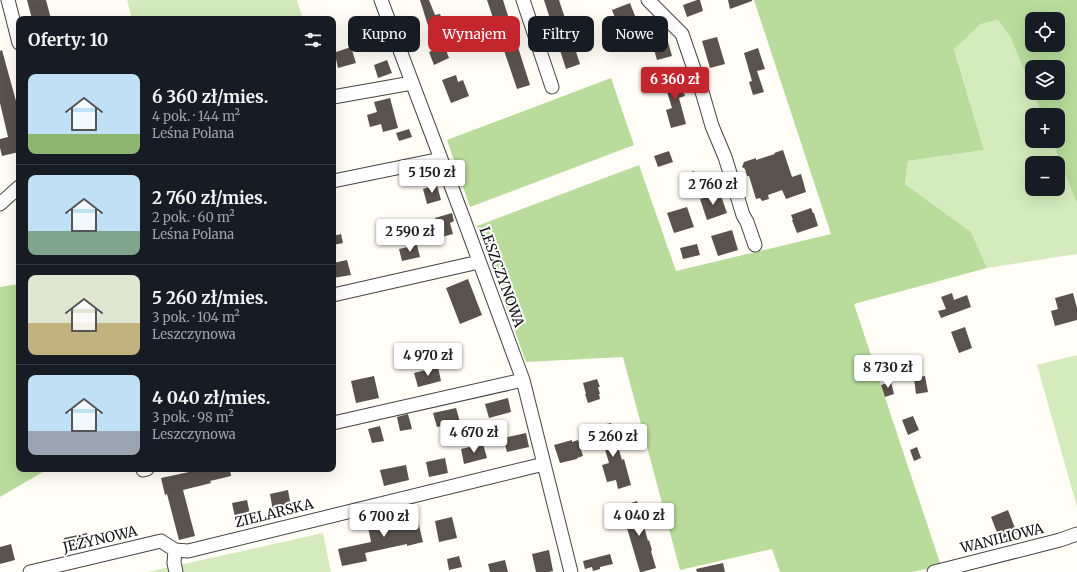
<!DOCTYPE html>
<html lang="pl">
<meta charset="utf-8">
<style>
body{margin:0;font-family:Merriweather,serif;background:#242831;color:#f1f3f6;height:100vh;display:flex;flex-direction:column;font-size:15px;white-space:nowrap}
*{box-sizing:border-box;margin:0}
p{font-size:13px;color:#9ea1a6}
.icon{flex:none;width:22px;height:22px;fill:none;stroke:currentColor;stroke-width:2;stroke-linecap:round;stroke-linejoin:round}
.map{position:relative;flex:1;overflow:hidden}
.side{position:absolute;left:16px;top:16px;width:320px;height:456px;display:flex;flex-direction:column;background:#171b24;border-radius:8px;box-shadow:0 4px 16px #0002}
.side>*{flex:none}
.guide{position:absolute;left:348px;top:16px;width:380px;height:36px;display:flex;gap:8px}
.buttons{position:absolute;left:1025px;top:12px;display:grid;gap:8px}
.buttons a{display:grid;place-items:center;width:40px;height:40px;border-radius:8px;background:#171b24;box-shadow:0 4px 16px #0002;font-size:20px}
.price{position:absolute;translate:-50% -34px;padding:0 9px;border-radius:4px;background:#fff;color:#222;font-size:13px;line-height:26px;filter:drop-shadow(0 1px 2px #0008)}
.price::after{content:'';position:absolute;left:50%;top:24px;width:12px;height:9px;margin-left:-6px;background:inherit;clip-path:polygon(0 0,100% 0,50% 100%)}
.price.selected{background:#c4262e;color:#fff}
ul{padding:0;list-style:none}
li{display:flex;align-items:center;gap:12px;height:100px;padding:0 12px}
li+li{border-top:1px solid #363941}
li span{display:grid;place-items:center;flex:none;width:112px;height:80px;border-radius:8px;color:#555}
li>.icon{margin-inline-start:auto}
span .icon{width:48px;height:48px;fill:#fffc;stroke-width:1}
li b{font-size:17px}
h2{display:flex;justify-content:space-between;align-items:center;height:48px;padding:0 12px;font-size:17px}
.tag{padding:0 14px;border-radius:8px;background:#171b24;box-shadow:0 4px 16px #0002;font-size:14px;line-height:36px}
.tag.selected{background:#c4262e;color:#fff}
.map>svg:first-child{display:block}
</style>
<div class="map">
<svg width="1077" height="572" viewBox="0 0 1077 572">
<rect width="100%" height="100%" fill="#fffdf5"/>
<path fill="#d5ebbd" fill-rule="evenodd" d="M127 0H297L303 19H132Z
M998 20 1011 38 1042 115H1032V141H1052L1077 204V254L987 268 971 232 905 184 908 161 984 150 954 48 981 24ZM1032 163H1058V189H1032Z
M1077 355V507L1037 365Z
M323 533 331 572H148Z"/>
<path fill="#b9dc9c" fill-rule="evenodd" d="M754 0H1077V204L1052 141H1058V115H1042L1033 93H1058V67H1032V91L1011 38 998 20 981 24 954 49 984 150 908 161 905 184 971 232 987 268 854 304 941 566 912 572H780L772 549 680 570 623 357 526 362 477 226 639 165 676 271 831 234ZM1032 19H1058V45H1032Z
M611 78 634 145 470 207 447 140Z
M19 284V469H48L0 497V287Z"/>
<path fill="#5a524d" d="M27 0H46L51 19H32Z
M420 0H429L435 15 440 14 445 27 430 32Z
M487 0H503L530 85 517 89Z
M544 0H559L580 64 566 69Z
M697 0H700L703 11 687 17 683 5Z
M728 0H752V1L730 9Z
M630 3 635 16 617 23 612 10Z
M651 24 657 37 639 43 635 30Z
M370 27 375 39 363 44 358 31Z
M610 32 613 40 605 43 602 35Z
M717 37 725 64 710 68 702 41Z
M668 42 672 56 657 60 653 46Z
M444 45 449 58 434 65 429 52Z
M351 47 356 63 338 68 336 59 333 60V53Z
M758 48 765 69 757 71 764 92 753 95 749 82 752 81 744 53Z
M2 50 19 112V125L16 126 19 140V152L2 156 0 148V139L8 137 0 103V51Z
M387 60 392 73 378 78 374 65Z
M657 73 660 81 647 85 645 76Z
M456 75 458 82 463 80 469 96 451 103 442 80Z
M678 75 685 96 679 98 686 124 671 128 666 110 672 108 663 79Z
M390 98 398 128 383 132 381 124 370 127 367 115 377 112 374 102Z
M409 129 412 137 399 141 396 133Z
M783 150 792 177 801 174 806 192 786 199 782 190 768 195 769 199 762 201 760 198 756 199 749 176H747L745 169 742 167 744 162 756 158V160L775 154 774 153Z
M669 151 673 162 658 167 654 156Z
M694 171 699 183 685 188 680 176Z
M437 185 441 200 427 204 423 189Z
M720 193 727 213 707 220 700 199Z
M687 207 694 227 674 233 667 213Z
M811 208 813 213H814L818 226 797 233 792 220H793L791 215Z
M452 213 454 221 450 223 453 234 434 239 429 223 436 221 435 218Z
M732 230 738 250 718 256 711 236Z
M341 234 343 243 333 245V236Z
M697 244 700 255 683 259 680 248Z
M417 245 420 257 402 261 399 249Z
M347 260 351 275 333 278V263Z
M468 279 482 315 460 324 446 288Z
M952 293 954 300 967 295 971 307 941 318 938 311 946 309 941 297Z
M1073 293 1077 308V320L1055 326 1051 311 1058 309 1055 298Z
M965 327 972 348 959 353 951 332Z
M438 367 441 381 418 387 414 373Z
M374 376 379 398 356 403 351 381Z
M925 376 928 392 916 394 914 378Z
M597 379 600 387H598L600 394H599L600 399 588 403 585 394H586L583 383Z
M891 382 894 394 885 397 881 385Z
M508 398 511 412 489 418 485 404Z
M456 408 460 422 437 427 433 413Z
M408 414 412 429 400 431 397 417Z
M913 416 919 430 908 435 902 420Z
M611 423 622 460 624 459 631 485 618 489 616 480 607 482 602 465 609 463 604 446 601 447 597 435 601 434 599 427H603L602 425Z
M380 426 384 441 372 443 368 429Z
M526 433 529 447 507 452 503 438Z
M572 440V442L578 440 583 456 577 458V459L560 463 554 445Z
M483 444 487 458 464 464 461 449Z
M917 447 921 458 914 461 910 450Z
M445 458 448 473 429 477 426 462Z
M406 465 409 480 384 486 380 470Z
M198 469H230L231 476 210 481 211 483 183 490 195 536 179 540 167 494 165 495 161 478 189 472V471Z
M288 490 291 507 273 511 270 494Z
M247 500 251 519 236 522 232 503Z
M637 501 648 541 649 540 652 550 651 551 656 568 642 572H640L624 518 625 517 622 506Z
M1008 510 1017 533 1000 540 991 517Z
M416 513 423 542 407 546V544L365 553 367 561 342 566 338 549 371 542 367 522 388 517V520Z
M452 517 457 538 439 542 435 521Z
M87 533 90 542 66 547 64 538Z
M11 544 15 560 0 564V547Z
M549 550 553 571 549 572H536L532 554Z
M610 554 613 564 600 567V569L593 571 592 567 585 569 583 561Z
M459 556 462 567 449 570 447 559Z
M505 560 508 572H490L488 564Z
M723 563 725 572H697L696 569Z"/>
<g fill="none" stroke-linecap="round" stroke-linejoin="round">
<g stroke="#444" stroke-width="15">
<path id="minor" d="M8 0 19 43
M381 0 464 220 523 380 571 572
M523 0 552 87
M648 0 682 34 703 95 712 126 725 157 743 215 747 222 755 245
M333 97 412 83
M333 181 441 159
M0 204 19 187
M333 295 479 262
M333 423 523 380
M143 470 147 469
M175 550 188 551 544 464
M175 550 174 563 176 572
M30 572 161 541 175 550
M934 572 1060 540 1077 534"/>
</g>
<use href="#minor" stroke="#fff" stroke-width="13"/>
</g>
<g text-anchor="middle" dominant-baseline="central" stroke-width="4" stroke-linejoin="round" paint-order="stroke">
<g font-size="14" fill="#111" stroke="#fff">
<text transform="translate(502 277) rotate(70)">LESZCZYNOWA</text>
<text transform="translate(274 513) rotate(-14)">ZIELARSKA</text>
<text transform="translate(1002 538) rotate(-14)">WANILIOWA</text>
<text transform="translate(100 539) rotate(-13)">JEŻYNOWA</text>
</g>
</g>
</svg>
<div class="buttons">
<a><svg class="icon" aria-label="locate" viewBox="0 0 24 24"><circle cx="12" cy="12" r="6"/><path d="M12 2v4M12 18v4M2 12h4M18 12h4"/></svg></a>
<a><svg class="icon" aria-label="layers" viewBox="0 0 24 24"><path d="M12 4l9 5-9 5-9-5zM3 14l9 5 9-5"/></svg></a>
<a>+</a>
<a>−</a>
</div>
<b class="price selected" style="left:675px;top:101px">6 360 zł</b>
<b class="price" style="left:432px;top:194px">5 150 zł</b>
<b class="price" style="left:713px;top:206px">2 760 zł</b>
<b class="price" style="left:410px;top:253px">2 590 zł</b>
<b class="price" style="left:428px;top:377px">4 970 zł</b>
<b class="price" style="left:888px;top:389px">8 730 zł</b>
<b class="price" style="left:474px;top:454px">4 670 zł</b>
<b class="price" style="left:613px;top:458px">5 260 zł</b>
<b class="price" style="left:639px;top:537px">4 040 zł</b>
<b class="price" style="left:384px;top:538px">6 700 zł</b>
<div class="guide">
<a class="tag">Kupno</a>
<a class="tag selected">Wynajem</a>
<a class="tag">Filtry</a>
<a class="tag">Nowe</a>
</div>
<section class="side">
<h2>Oferty: 10<svg class="icon" aria-label="filters" viewBox="0 0 24 24"><path d="M4 7h16M4 17h16"/><circle cx="9" cy="7" r="2"/><circle cx="15" cy="17" r="2"/></svg></h2>
<ul>
<li><span style="background:linear-gradient(#bfe0f5 75%,#8fb573 0)"><svg class="icon" aria-label="home" viewBox="0 0 24 24"><path d="M3 11l9-7 9 7M6 9v11h12V9"/></svg></span><div><b>6 360 zł/mies.</b><p>4 pok. · 144 m²</p><p>Leśna Polana</p></div></li>
<li><span style="background:linear-gradient(#bfe0f5 70%,#7fa58c 0)"><svg class="icon" aria-label="home" viewBox="0 0 24 24"><path d="M3 11l9-7 9 7M6 9v11h12V9"/></svg></span><div><b>2 760 zł/mies.</b><p>2 pok. · 60 m²</p><p>Leśna Polana</p></div></li>
<li><span style="background:linear-gradient(#dfe7d0 60%,#c2b280 0)"><svg class="icon" aria-label="home" viewBox="0 0 24 24"><path d="M3 11l9-7 9 7M6 9v11h12V9"/></svg></span><div><b>5 260 zł/mies.</b><p>3 pok. · 104 m²</p><p>Leszczynowa</p></div></li>
<li><span style="background:linear-gradient(#bfe0f5 70%,#9aa5b1 0)"><svg class="icon" aria-label="home" viewBox="0 0 24 24"><path d="M3 11l9-7 9 7M6 9v11h12V9"/></svg></span><div><b>4 040 zł/mies.</b><p>3 pok. · 98 m²</p><p>Leszczynowa</p></div></li>
</ul>
</section>
</div>
